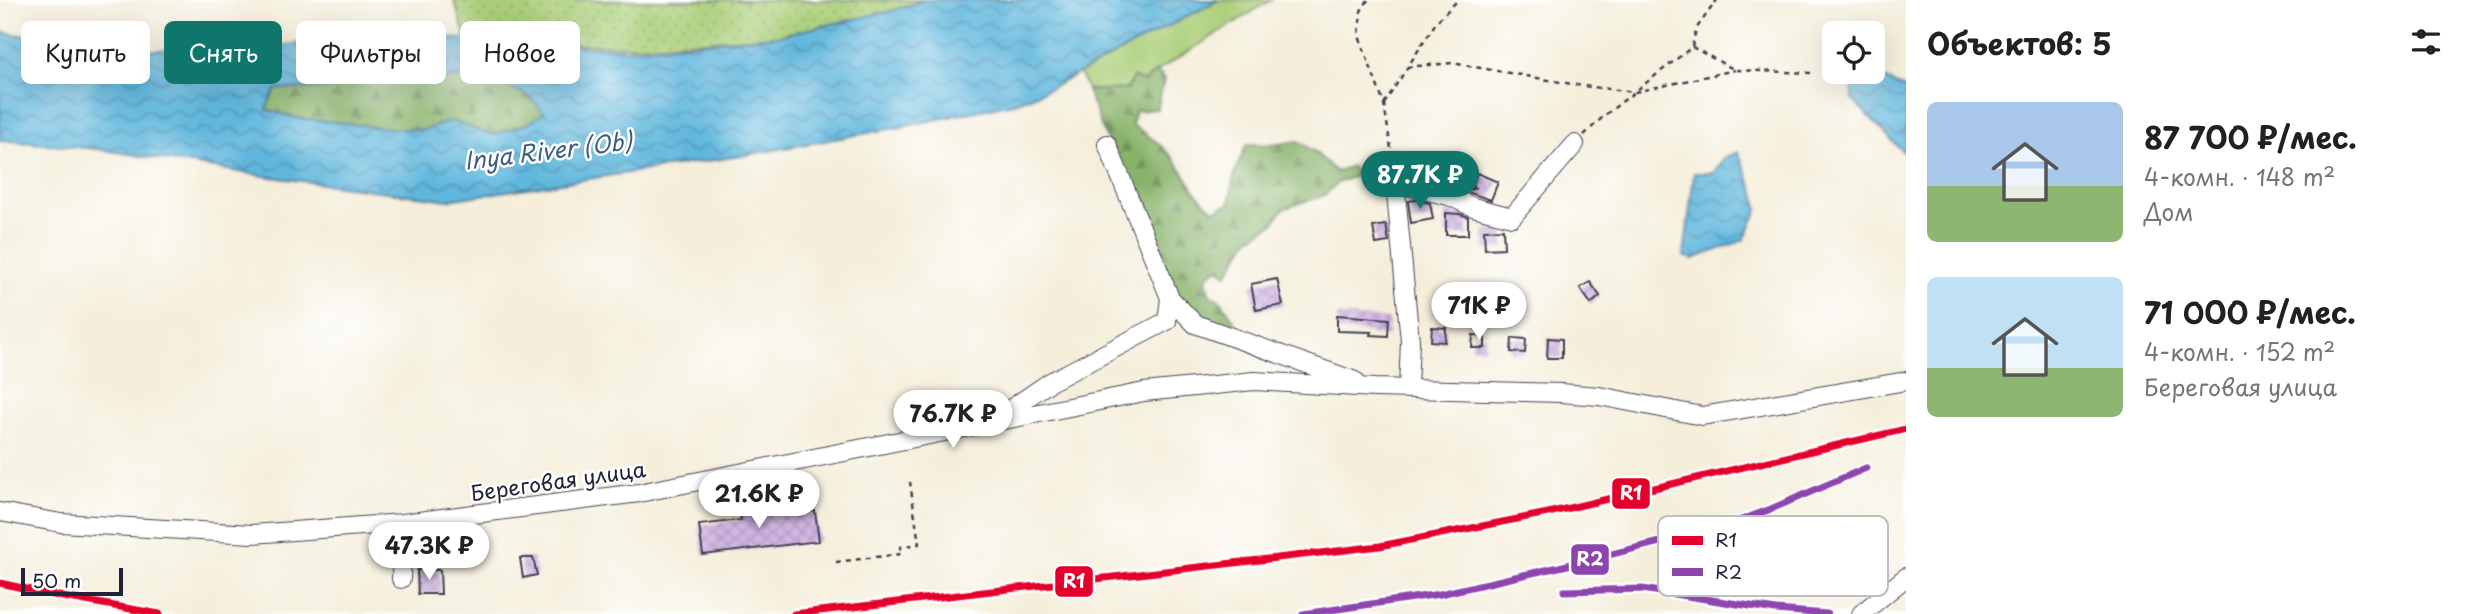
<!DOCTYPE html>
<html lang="ru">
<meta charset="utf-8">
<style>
body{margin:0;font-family:"Playpen Sans",sans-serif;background:#f2f2f2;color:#202124;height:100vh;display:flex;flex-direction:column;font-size:26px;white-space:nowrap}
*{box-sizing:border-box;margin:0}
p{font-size:23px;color:#757577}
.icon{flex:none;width:38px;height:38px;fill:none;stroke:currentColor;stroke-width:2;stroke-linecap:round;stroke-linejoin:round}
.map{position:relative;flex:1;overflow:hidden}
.details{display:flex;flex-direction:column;background:#fff;width:560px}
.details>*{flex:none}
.banner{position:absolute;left:21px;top:21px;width:665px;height:63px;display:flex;gap:14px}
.buttons{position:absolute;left:1822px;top:21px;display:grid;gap:14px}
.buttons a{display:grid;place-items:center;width:63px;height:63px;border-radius:10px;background:#fff;box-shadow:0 7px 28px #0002;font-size:35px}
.scale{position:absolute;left:21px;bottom:18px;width:102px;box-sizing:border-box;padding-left:7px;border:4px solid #22223b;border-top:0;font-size:19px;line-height:24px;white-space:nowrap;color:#22223b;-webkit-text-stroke:5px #fff;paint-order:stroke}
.price{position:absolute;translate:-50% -60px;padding:0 16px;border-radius:24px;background:#fff;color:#222;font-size:23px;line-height:46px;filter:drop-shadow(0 2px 4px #0008)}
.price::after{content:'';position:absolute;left:50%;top:42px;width:21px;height:16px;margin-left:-10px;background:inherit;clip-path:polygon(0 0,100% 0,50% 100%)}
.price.active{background:#0f766e;color:#fff}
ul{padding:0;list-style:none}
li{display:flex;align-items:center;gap:21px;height:175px;padding:0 21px}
li span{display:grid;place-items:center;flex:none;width:196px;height:140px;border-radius:10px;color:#555}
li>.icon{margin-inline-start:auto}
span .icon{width:84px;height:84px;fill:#fffc;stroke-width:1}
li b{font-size:30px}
h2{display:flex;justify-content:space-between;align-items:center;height:84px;padding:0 21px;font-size:30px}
.pill{padding:0 24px;border-radius:10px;background:#fff;box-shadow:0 7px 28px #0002;font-size:24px;line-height:63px}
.pill.active{background:#0f766e;color:#fff}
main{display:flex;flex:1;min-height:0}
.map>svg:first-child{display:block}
</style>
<main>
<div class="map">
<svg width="1906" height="614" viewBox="0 0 1906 614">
<defs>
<pattern id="forest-firs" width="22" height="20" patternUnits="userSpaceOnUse" patternTransform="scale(1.75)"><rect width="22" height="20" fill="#88b269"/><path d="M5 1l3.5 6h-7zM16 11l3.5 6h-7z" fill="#6f9058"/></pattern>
<pattern id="park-dots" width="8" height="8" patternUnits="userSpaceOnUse" patternTransform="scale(1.75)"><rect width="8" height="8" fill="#abcf79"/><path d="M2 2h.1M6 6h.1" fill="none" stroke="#93b16a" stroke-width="1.8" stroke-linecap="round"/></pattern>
<pattern id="water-waves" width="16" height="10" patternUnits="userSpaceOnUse" patternTransform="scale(1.75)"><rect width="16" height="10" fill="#60b7dd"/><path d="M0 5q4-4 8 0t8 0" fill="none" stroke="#4f94b4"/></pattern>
<pattern id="building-cross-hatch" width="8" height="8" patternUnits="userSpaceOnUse" patternTransform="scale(1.75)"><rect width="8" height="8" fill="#d1b5e2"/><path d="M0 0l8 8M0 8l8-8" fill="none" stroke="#b39bc3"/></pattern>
</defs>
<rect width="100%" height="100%" fill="#fff"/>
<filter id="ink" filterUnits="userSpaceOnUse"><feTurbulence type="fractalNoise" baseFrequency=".0143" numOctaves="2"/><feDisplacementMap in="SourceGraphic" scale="14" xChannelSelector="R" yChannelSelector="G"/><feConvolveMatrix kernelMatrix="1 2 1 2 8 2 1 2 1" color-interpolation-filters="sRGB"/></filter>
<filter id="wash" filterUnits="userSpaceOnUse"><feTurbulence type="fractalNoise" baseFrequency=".00686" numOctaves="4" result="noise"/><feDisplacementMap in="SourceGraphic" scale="28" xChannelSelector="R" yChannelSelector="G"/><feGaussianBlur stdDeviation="1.57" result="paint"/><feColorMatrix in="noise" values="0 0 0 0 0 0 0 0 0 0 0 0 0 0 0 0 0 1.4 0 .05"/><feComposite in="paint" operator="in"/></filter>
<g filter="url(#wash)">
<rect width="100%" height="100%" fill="#f4eeda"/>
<path fill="#abcf79" stroke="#66785a" stroke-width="2" d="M1218 0H1271L1157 71C1131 93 1119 90 1087 90L1080 73Z"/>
<path fill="url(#forest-firs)" stroke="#556a52" stroke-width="2" d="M1157 71 1164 79 1157 109 1135 111 1132 125C1147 134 1161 144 1172 157 1189 177 1191 193 1214 210L1229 204 1235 171 1247 144 1272 145 1298 141 1315 152 1336 172 1351 166 1358 175 1337 183 1325 195 1283 209 1274 223 1249 239 1227 274 1218 268 1206 277 1209 293 1222 302 1242 333 1195 324 1170 298 1087 90H1127L1133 77 1144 82Z
M469 78C498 82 526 87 545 113L527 124 492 135 451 121 424 130 397 129 297 118 267 111 268 104 276 89 332 88 344 81Z"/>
<path fill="url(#park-dots)" stroke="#66785a" stroke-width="2" d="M454 0H925L891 11 776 36 628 46 466 39Z"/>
<path fill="url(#water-waves)" stroke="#416c8c" stroke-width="2" fill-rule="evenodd" d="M925 0H1218L1055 86 1018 102 906 126 740 156 448 200 271 177 97 149 0 140V32L126 51 278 46 368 33 627 49 776 36 891 11ZM469 78C497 82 527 87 544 113L527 124 492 135 451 121 424 130 397 129 297 118 267 110 268 103 276 89 332 88 344 81Z
M1861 72H1869L1906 89V155L1853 100 1852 75Z
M1738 152 1756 196 1758 210 1744 240 1693 259 1684 256 1694 173H1713L1725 157Z"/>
<g id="blocks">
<path fill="url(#building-cross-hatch)" d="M1422 160 1437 163 1434 179 1418 175Z
M1477 173 1498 182 1491 200 1464 191 1476 188 1472 187Z
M1416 200 1430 203 1433 219 1411 223 1408 201Z
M1446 213 1460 214 1468 217V235H1446Z
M1386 225 1389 242 1376 244 1373 227Z
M1503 229 1504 248 1485 249 1484 230Z
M1277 279 1283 305 1256 310 1251 284Z
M1590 282 1600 296 1591 304 1580 288Z
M1337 315 1389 319 1388 336 1370 335 1371 332 1337 331Z
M1432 327 1446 328 1445 342 1431 341Z
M1473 335 1485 336V348H1472Z
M1512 338 1526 339 1525 353 1511 352Z
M1548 338 1562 339V358H1547Z
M768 501 770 516 815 511 819 541 703 555 699 525 741 520 739 504Z
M520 558H533L537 575 523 578Z
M417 570H440L441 594H418Z"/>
</g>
</g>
<g filter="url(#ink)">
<use href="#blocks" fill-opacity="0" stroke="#424153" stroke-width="2"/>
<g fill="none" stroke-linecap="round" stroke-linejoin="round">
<g stroke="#424153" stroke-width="20">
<path id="minor" d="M1170 298 1195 324 1355 381
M1408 388 1410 341 1395 183 1449 196 1473 207 1512 217 1575 144
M997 418 1050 382 1167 321 1170 298 1107 144
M0 512 61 523 252 534 403 523 639 493 1144 392 1254 381 1375 388 1561 393 1599 396 1702 416 1906 381
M401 579 403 523
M1861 614 1906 577"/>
</g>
<path stroke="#424153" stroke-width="2.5" stroke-dasharray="5 5" stroke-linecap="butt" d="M1368 0 1361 11 1359 36 1384 104 1394 168
M1692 47 1735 70 1811 73
M1407 67 1452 63 1583 86 1635 92 1735 70
M1384 104 1437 21 1458 0
M1584 135 1605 115 1692 47 1696 29 1717 0
M836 562 901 554 900 547 919 544 910 482"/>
<use href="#minor" stroke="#fff" stroke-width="18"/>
<g stroke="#fff" stroke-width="12">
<path id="rail-1" d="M0 583 63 597 160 614
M794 614 1380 546 1548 513 1906 429"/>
</g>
<g stroke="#fff" stroke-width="12">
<path id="rail-2" d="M1564 591 1642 589 1776 610 1827 614
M1303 614 1440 594 1572 564 1728 525 1771 509 1866 468"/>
</g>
<use href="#rail-1" stroke="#e4002b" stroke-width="7"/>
<use href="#rail-2" stroke="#8e44ad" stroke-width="7"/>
</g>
</g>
<g text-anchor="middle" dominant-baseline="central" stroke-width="5" stroke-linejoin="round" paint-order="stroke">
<g font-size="21" fill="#22223b" stroke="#fff">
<text transform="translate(558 480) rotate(-8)">Береговая улица</text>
</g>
<g font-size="23" font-style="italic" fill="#3b5e7c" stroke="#fff">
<text transform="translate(548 150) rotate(-7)">Inya River (Ob)</text>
</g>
</g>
<rect x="1658" y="516" width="230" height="80" rx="10" fill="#fff" stroke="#bdbdc4" stroke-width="2"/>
<rect x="1672" y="536" width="31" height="9" fill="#e4002b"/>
<rect x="1672" y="568" width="31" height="8" fill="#8e44ad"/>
<g font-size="19" fill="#22223b">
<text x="1715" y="547">R1</text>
<text x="1715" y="579">R2</text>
</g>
<g stroke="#fff" stroke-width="2.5">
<rect x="1611" y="477" width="40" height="33" rx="7" fill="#e4002b"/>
<rect x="1570" y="543" width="40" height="33" rx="7" fill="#8e44ad"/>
<rect x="1054" y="565" width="40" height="33" rx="7" fill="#e4002b"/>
</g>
<g font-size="19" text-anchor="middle" font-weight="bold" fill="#fff">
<text x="1631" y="500">R1</text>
<text x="1590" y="566">R2</text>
<text x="1074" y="588">R1</text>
</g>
</svg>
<div class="buttons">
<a><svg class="icon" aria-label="locate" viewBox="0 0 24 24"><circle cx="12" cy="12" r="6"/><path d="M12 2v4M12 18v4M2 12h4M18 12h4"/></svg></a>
</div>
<div class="scale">50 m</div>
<b class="price active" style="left:1420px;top:211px">87.7K ₽</b>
<b class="price" style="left:1479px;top:342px">71K ₽</b>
<b class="price" style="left:953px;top:450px">76.7K ₽</b>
<b class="price" style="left:759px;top:530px">21.6K ₽</b>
<b class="price" style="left:429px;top:582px">47.3K ₽</b>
<div class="banner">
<a class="pill">Купить</a>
<a class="pill active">Снять</a>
<a class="pill">Фильтры</a>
<a class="pill">Новое</a>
</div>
</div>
<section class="details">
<h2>Объектов: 5<svg class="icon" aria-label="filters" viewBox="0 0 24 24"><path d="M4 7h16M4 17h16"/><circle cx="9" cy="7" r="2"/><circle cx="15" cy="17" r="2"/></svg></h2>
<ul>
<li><span style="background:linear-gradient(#a9c7e8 60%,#8fb573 0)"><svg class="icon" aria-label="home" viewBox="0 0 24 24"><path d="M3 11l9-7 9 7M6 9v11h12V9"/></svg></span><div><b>87 700 ₽/мес.</b><p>4-комн. · 148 m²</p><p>Дом</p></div></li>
<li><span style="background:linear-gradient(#bfe0f5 65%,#8fb573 0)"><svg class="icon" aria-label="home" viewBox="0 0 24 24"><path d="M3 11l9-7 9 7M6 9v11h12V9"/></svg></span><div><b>71 000 ₽/мес.</b><p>4-комн. · 152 m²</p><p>Береговая улица</p></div></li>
</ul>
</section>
</main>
